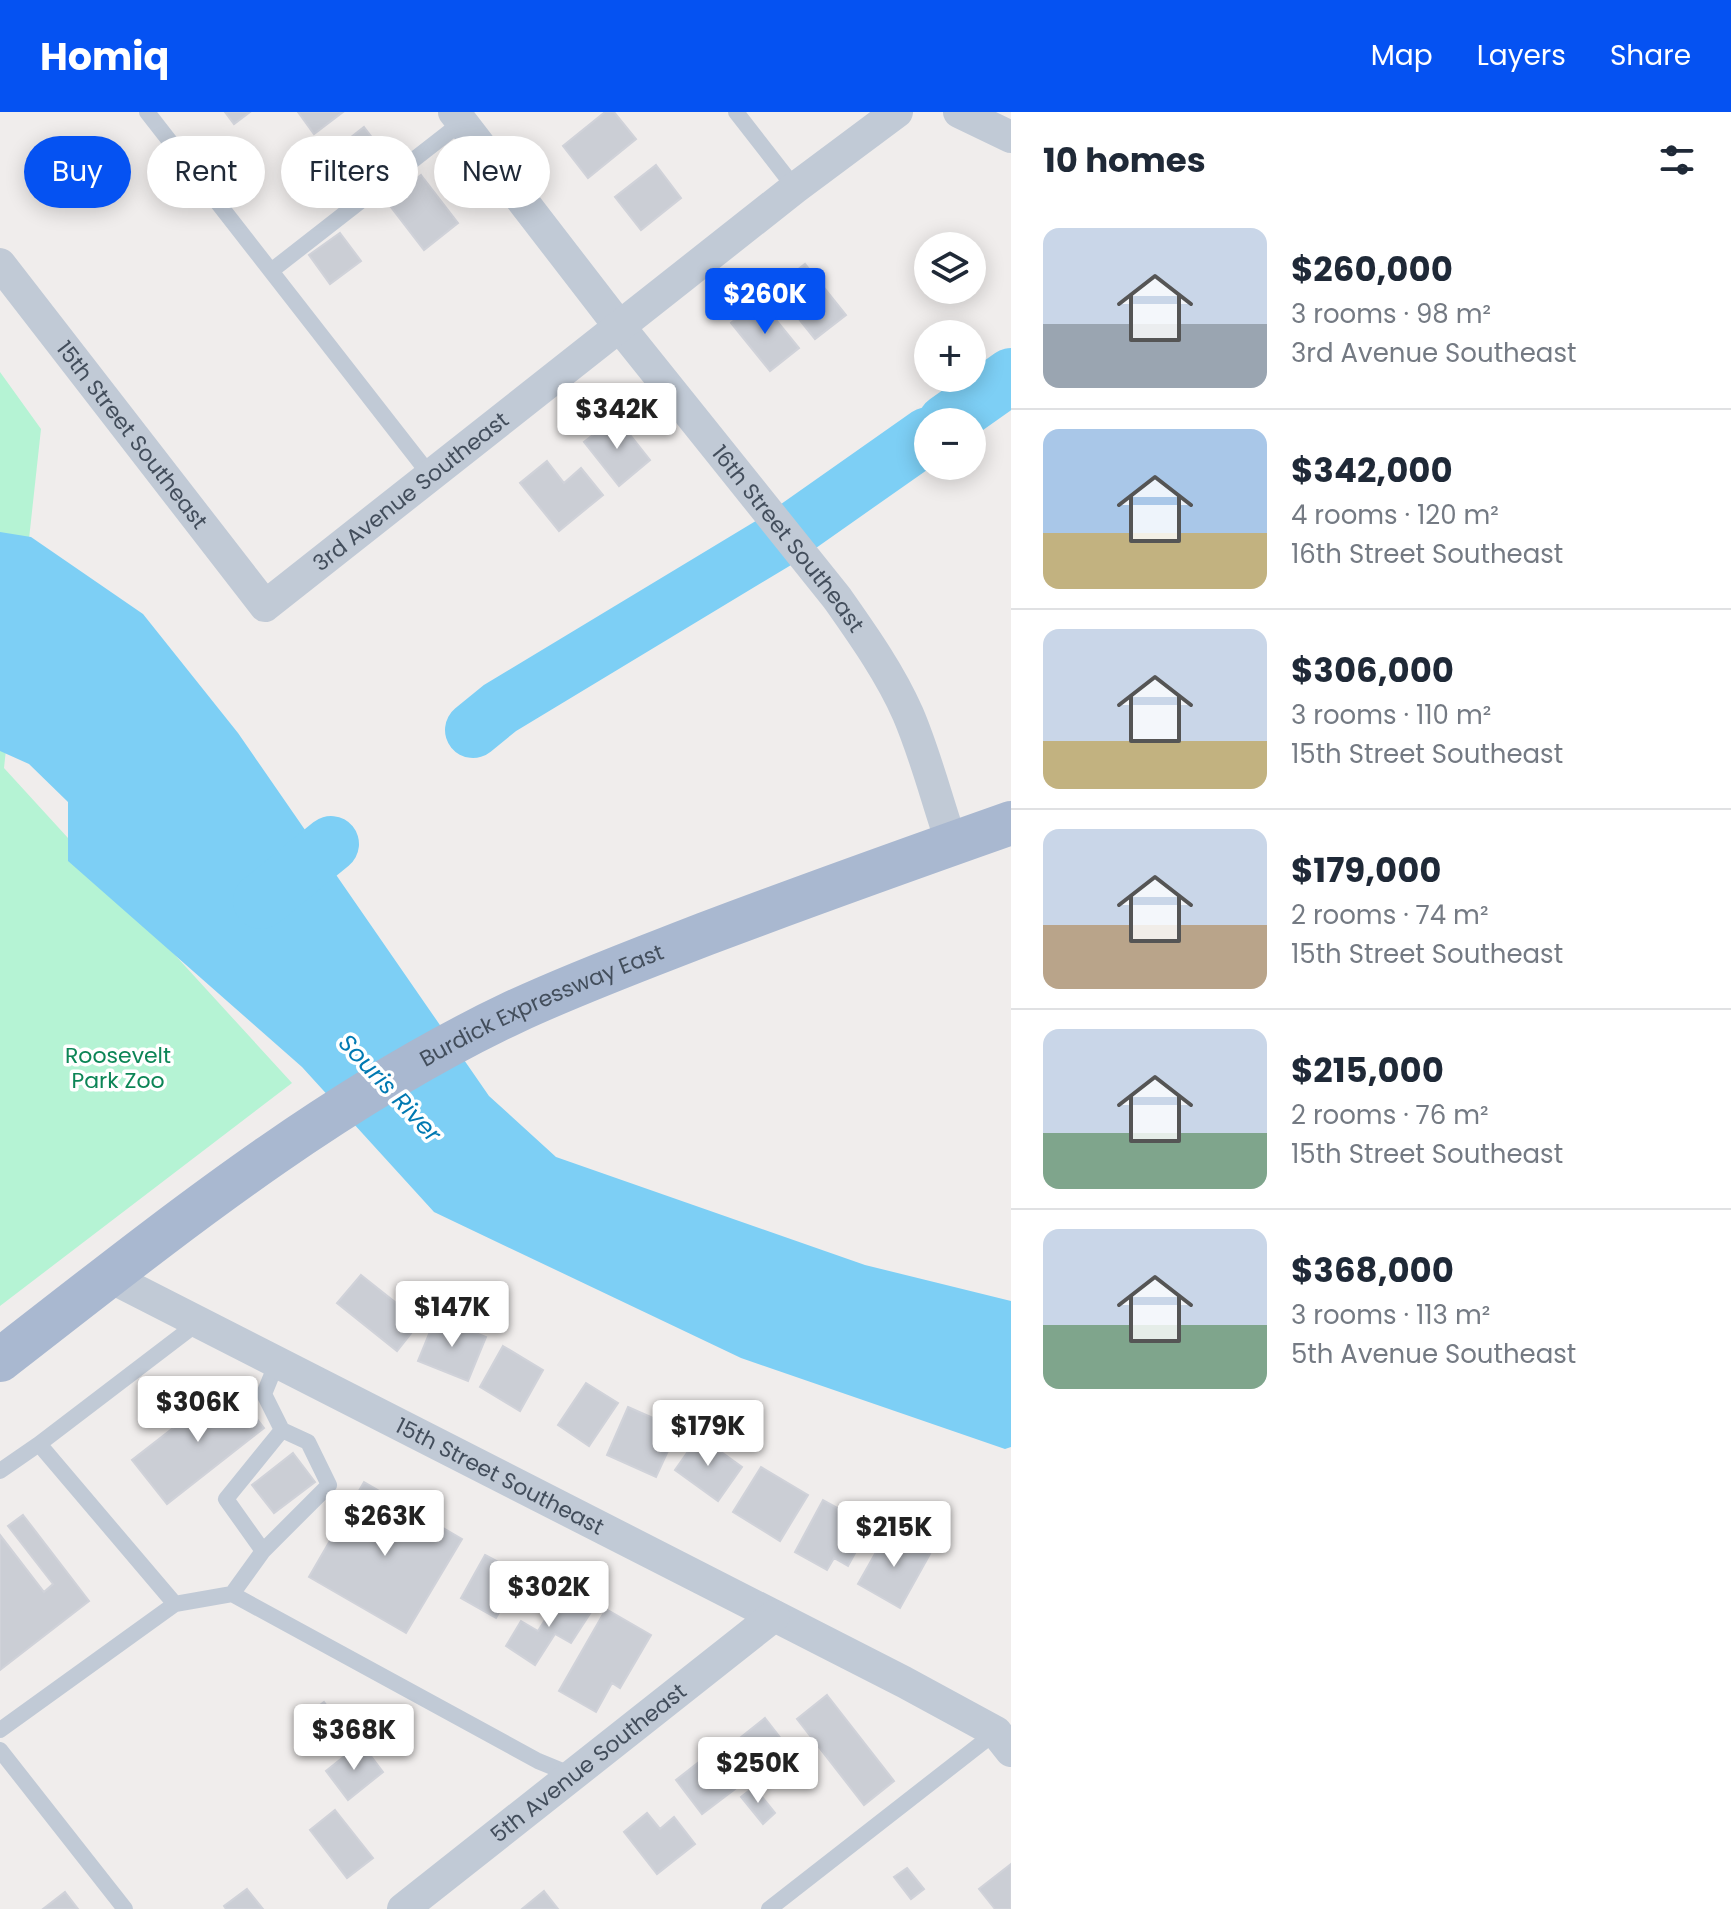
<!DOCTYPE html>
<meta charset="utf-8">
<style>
body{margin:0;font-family:Poppins,sans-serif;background:#f6f6f7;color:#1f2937;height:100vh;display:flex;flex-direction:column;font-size:30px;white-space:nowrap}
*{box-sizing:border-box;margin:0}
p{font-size:26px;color:#747a83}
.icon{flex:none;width:44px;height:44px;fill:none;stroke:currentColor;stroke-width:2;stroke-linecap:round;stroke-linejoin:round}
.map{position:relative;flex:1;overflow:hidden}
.sheet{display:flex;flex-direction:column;background:#fff;width:720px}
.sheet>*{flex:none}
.banner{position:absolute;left:24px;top:24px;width:760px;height:72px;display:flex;gap:16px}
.tools{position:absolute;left:914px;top:120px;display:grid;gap:16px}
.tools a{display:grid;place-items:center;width:72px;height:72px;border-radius:50%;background:#fff;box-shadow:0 4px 20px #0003;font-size:40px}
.price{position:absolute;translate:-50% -68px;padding:0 18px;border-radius:8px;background:#fff;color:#222;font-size:26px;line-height:52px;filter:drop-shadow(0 2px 4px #0008)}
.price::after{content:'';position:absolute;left:50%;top:48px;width:24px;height:18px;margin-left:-12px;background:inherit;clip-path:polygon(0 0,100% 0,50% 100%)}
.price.on{background:#0552f2;color:#fff}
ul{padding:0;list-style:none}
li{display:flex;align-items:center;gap:24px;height:200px;padding:0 32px}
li+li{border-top:2px solid #e0e1e3}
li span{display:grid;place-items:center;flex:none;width:224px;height:160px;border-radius:16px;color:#555}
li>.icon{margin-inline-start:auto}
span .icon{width:96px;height:96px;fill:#fffc;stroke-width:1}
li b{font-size:34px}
h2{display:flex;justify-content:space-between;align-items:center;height:96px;padding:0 32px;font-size:34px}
.tag{padding:0 28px;border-radius:36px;background:#fff;box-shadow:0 4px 20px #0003;font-size:28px;line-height:72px}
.tag.on{background:#0552f2;color:#fff}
header{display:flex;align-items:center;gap:48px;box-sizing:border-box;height:112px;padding:0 40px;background:#0552f2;color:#fff}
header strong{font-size:38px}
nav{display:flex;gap:44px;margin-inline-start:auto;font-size:28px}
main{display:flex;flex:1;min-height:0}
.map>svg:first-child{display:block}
</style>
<header>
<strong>Homiq</strong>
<nav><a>Map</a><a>Layers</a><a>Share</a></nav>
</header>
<main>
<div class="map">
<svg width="1011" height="1797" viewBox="0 0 1011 1797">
<rect width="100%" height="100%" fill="#f0edec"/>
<path fill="#b5f3d4" d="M0 260 41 317 4 656 292 971 0 1194Z"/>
<path fill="#7dcff5" d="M0 420 31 425 143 502 238 621 489 984 556 1045 865 1153 1011 1189V1335L1005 1337 741 1246 434 1100 302 955 68 749V690L29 652 0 639Z"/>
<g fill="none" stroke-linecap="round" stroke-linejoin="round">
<path stroke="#7dcff5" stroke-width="56" d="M946 310 1011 264
M473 618 500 596 780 427 928 323
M261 789 331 732"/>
</g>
<path fill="#cbced5" stroke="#d0d2d9" stroke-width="2" d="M225 0H250L234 12Z
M298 0H343L314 22Z
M605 0H614L636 27 588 66 563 34Z
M364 15 387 45 331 89 308 59Z
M656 53 681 86 641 118 615 85Z
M421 63 458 111 424 138 387 90Z
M340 121 361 149 330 172 309 143Z
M805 152 846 203 815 227 774 176Z
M760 188 799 236 770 259 731 211Z
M616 305 650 348 619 374 584 330Z
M547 349 564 371 581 356 603 383 559 419 520 371Z
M361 1163 420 1210 397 1239 337 1191Z
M436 1205 486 1225 468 1269 418 1249Z
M503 1234 543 1258 520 1299 480 1275Z
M586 1271 618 1291 589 1334 558 1313Z
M230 1272 264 1316 167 1392 132 1348Z
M628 1295 678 1317 656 1365 607 1343Z
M699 1324 742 1355 718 1389 675 1358Z
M293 1341 315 1370 274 1401 252 1373Z
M761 1355 808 1383 780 1429 733 1400Z
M364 1370 462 1427 406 1521 309 1465Z
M823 1388 870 1414 848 1454 834 1446 827 1458 795 1440Z
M23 1403 89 1489 0 1558V1423L44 1480 53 1472 8 1414Z
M888 1419 930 1442 900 1496 858 1472Z
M485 1443 521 1462 496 1506 461 1486Z
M562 1481 591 1500 571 1531 555 1522 535 1553 506 1534 521 1509 538 1519Z
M606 1497 651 1523 620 1576 612 1571 596 1600 559 1579Z
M827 1583 894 1669 864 1693 797 1607Z
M324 1590 348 1621 322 1642 297 1611Z
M765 1606 793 1642 763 1666 735 1630Z
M361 1631 383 1660 348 1688 326 1659Z
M708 1643 735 1677 702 1702 676 1668Z
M754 1675 775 1701 763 1712 741 1685Z
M335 1698 373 1746 347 1766 310 1718Z
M647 1701 660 1717 674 1705 695 1732 657 1762 624 1720Z
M1011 1752V1797H995L979 1777Z
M907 1756 924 1777 911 1787 894 1765Z
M247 1777 263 1797H226L224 1794Z
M544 1779 558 1797H522Z
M65 1780 78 1797H43Z"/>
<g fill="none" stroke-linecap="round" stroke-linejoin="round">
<path stroke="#c1cad6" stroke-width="16" d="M147 0 430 363
M736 0 795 76
M271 159 462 10
M277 1250 264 1282 282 1318
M39 1332 199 1210
M0 1359 39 1332 175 1492 0 1618
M232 1482 263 1439 226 1387 282 1318 308 1330 329 1373 263 1439
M175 1492 232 1482 538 1649 572 1663
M0 1638 125 1797
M769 1797 996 1620"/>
<g stroke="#c1cad6" stroke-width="32">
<path id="s1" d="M454 0 619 214 837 486C863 523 890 561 908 602 926 644 937 689 952 732"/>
<path d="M959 0 1011 25"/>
<path id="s2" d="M0 152 265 494 795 76 897 0"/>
<path id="s3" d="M108 1164 904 1570 996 1620 1011 1639"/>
<path id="s4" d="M403 1797 774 1504"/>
</g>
<path stroke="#a9b8d0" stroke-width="44" id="s5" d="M0 1248C164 1121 326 989 514 900 576 871 641 847 705 822 806 784 909 747 1011 711"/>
</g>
<g text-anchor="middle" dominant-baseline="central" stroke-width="7" stroke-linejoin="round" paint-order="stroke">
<g font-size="22" fill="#434e5c" stroke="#fff">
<text stroke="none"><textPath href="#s2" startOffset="216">15th Street Southeast</textPath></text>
<text stroke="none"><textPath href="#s2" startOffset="618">3rd Avenue Southeast</textPath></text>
<text stroke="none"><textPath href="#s1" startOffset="542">16th Street Southeast</textPath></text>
<text stroke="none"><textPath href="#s5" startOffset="650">Burdick Expressway East</textPath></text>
<text stroke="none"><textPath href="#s3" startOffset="440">15th Street Southeast</textPath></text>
<text stroke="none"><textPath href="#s4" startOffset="236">5th Avenue Southeast</textPath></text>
</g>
<g font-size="22" fill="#0c8556" stroke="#fff">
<text x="118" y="943">Roosevelt<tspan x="118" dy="25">Park Zoo</tspan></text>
</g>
<g font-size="24" font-style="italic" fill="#0079b2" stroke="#fff">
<text transform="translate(390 976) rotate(47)">Souris River</text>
</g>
</g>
</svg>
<div class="tools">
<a><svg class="icon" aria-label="layers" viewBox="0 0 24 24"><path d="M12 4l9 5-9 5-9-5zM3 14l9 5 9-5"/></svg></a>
<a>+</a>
<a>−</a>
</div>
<b class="price on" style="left:765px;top:224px">$260K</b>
<b class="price" style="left:617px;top:339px">$342K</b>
<b class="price" style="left:452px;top:1237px">$147K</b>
<b class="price" style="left:198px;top:1332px">$306K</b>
<b class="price" style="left:708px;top:1356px">$179K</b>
<b class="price" style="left:385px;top:1446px">$263K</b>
<b class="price" style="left:894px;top:1457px">$215K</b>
<b class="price" style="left:549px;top:1517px">$302K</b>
<b class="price" style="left:354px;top:1660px">$368K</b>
<b class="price" style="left:758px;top:1693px">$250K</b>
<div class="banner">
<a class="tag on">Buy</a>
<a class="tag">Rent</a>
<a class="tag">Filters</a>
<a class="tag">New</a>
</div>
</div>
<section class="sheet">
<h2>10 homes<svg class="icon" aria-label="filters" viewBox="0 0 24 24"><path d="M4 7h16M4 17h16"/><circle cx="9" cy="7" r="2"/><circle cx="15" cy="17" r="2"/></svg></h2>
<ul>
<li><span style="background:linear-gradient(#c9d6e8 60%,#9aa5b1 0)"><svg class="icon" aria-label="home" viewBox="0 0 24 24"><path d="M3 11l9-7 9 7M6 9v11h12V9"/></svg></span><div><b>$260,000</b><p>3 rooms · 98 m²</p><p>3rd Avenue Southeast</p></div></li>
<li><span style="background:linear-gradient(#a9c7e8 65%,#c2b280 0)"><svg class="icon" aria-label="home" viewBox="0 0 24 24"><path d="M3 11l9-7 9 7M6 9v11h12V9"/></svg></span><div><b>$342,000</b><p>4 rooms · 120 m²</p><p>16th Street Southeast</p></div></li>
<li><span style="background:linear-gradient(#c9d6e8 70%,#c2b280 0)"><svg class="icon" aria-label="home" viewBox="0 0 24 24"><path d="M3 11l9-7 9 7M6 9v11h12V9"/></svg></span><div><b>$306,000</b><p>3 rooms · 110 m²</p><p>15th Street Southeast</p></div></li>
<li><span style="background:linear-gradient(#c9d6e8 60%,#b9a48a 0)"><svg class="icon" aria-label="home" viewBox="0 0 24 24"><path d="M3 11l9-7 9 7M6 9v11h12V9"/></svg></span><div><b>$179,000</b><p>2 rooms · 74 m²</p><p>15th Street Southeast</p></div></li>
<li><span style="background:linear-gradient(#c9d6e8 65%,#7fa58c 0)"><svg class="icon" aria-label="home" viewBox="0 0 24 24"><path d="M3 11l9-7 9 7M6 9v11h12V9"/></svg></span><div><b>$215,000</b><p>2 rooms · 76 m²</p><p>15th Street Southeast</p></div></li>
<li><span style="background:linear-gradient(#c9d6e8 60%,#7fa58c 0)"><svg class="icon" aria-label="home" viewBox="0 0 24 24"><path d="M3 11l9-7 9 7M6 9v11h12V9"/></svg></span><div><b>$368,000</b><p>3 rooms · 113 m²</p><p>5th Avenue Southeast</p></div></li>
</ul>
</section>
</main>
